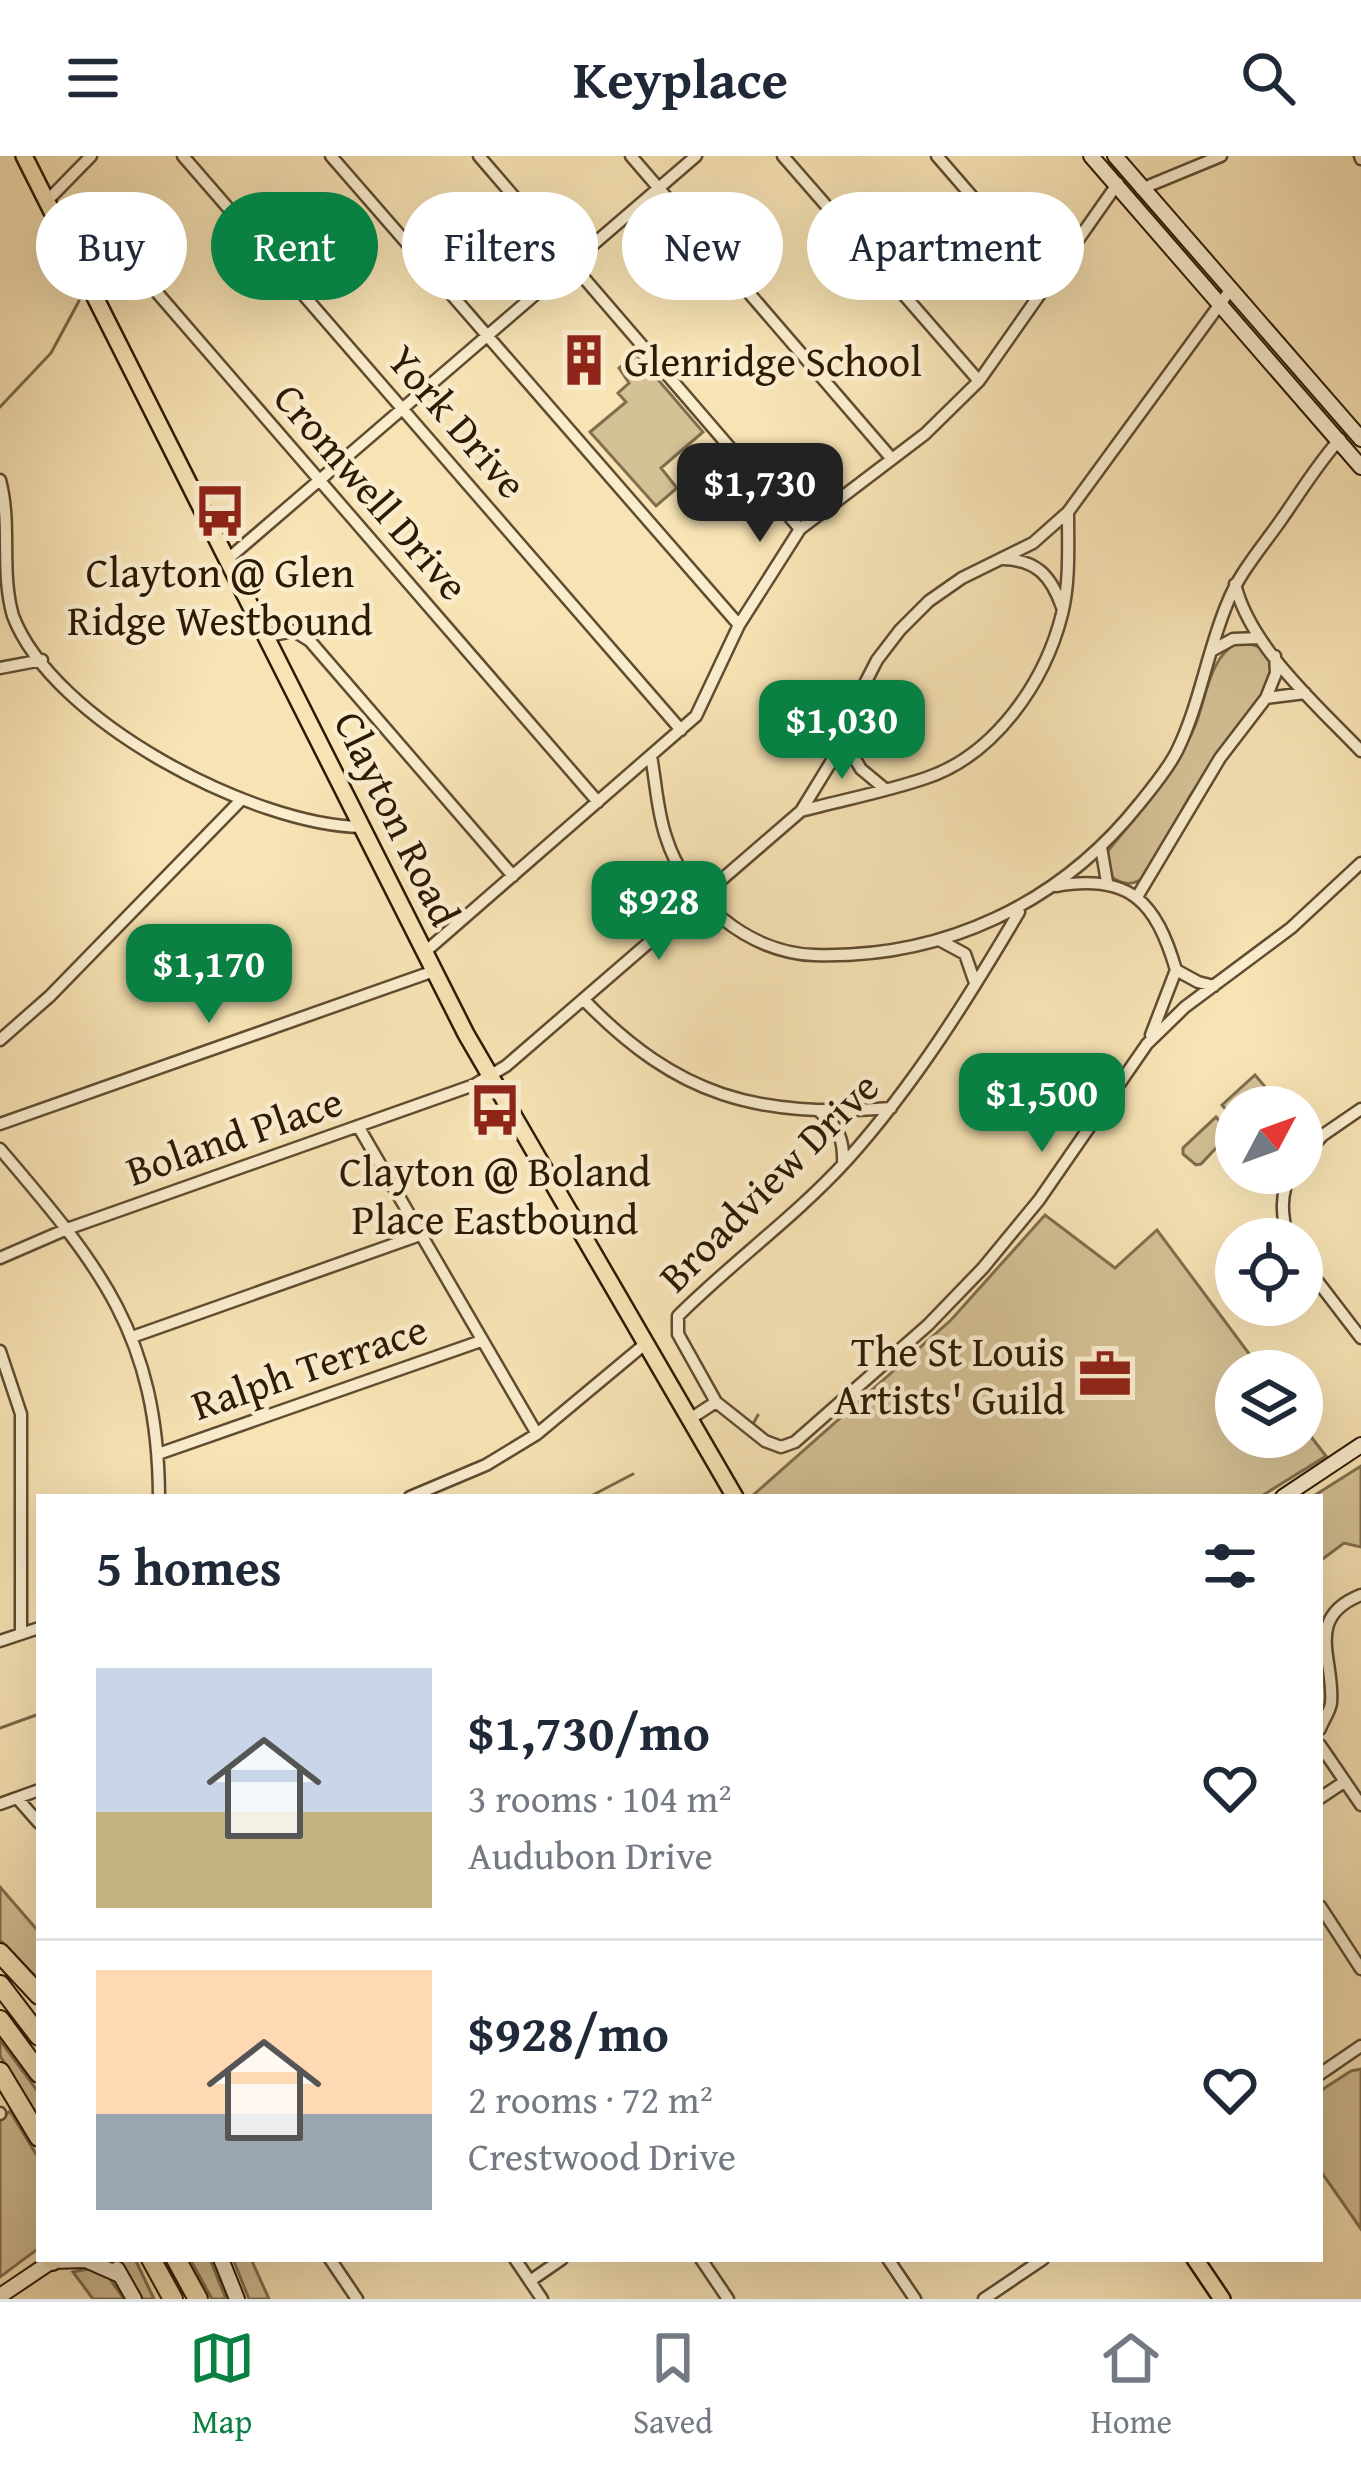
<!DOCTYPE html>
<meta charset="utf-8">
<style>
body{margin:0;font-family:"Gentium Book Plus",serif;background:#f2f2f3;color:#1f2937;height:100vh;display:flex;flex-direction:column;font-size:45px;white-space:nowrap}
*{box-sizing:border-box;margin:0}
p{font-size:39px;color:#747a83}
.icon{flex:none;width:66px;height:66px;fill:none;stroke:currentColor;stroke-width:2;stroke-linecap:round;stroke-linejoin:round}
.map{position:relative;flex:1;overflow:hidden}
.details{position:absolute;left:36px;top:1338px;width:1287px;height:768px;display:flex;flex-direction:column;background:#fff;border-radius:0px;box-shadow:0 12px 48px #0002}
.details>*{flex:none}
.guide{position:absolute;left:36px;top:36px;width:1290px;height:108px;display:flex;gap:24px}
.needle{width:78px;rotate:49deg}
.buttons{position:absolute;left:1215px;top:930px;display:grid;gap:24px}
.buttons a{display:grid;place-items:center;width:108px;height:108px;border-radius:50%;background:#fff;box-shadow:0 12px 48px #0002;font-size:60px}
.price{position:absolute;translate:-50% -102px;padding:0 27px;border-radius:24px;background:#0b8043;color:#fff;font-size:39px;line-height:78px;filter:drop-shadow(0 3px 6px #0008)}
.price::after{content:'';position:absolute;left:50%;top:72px;width:36px;height:27px;margin-left:-18px;background:inherit;clip-path:polygon(0 0,100% 0,50% 100%)}
.price.active{background:#222;color:#fff}
ul{padding:0;list-style:none}
li{display:flex;align-items:center;gap:36px;height:300px;padding:0 60px}
li+li{border-top:3px solid #e0e1e3}
li span{display:grid;place-items:center;flex:none;width:336px;height:240px;border-radius:0px;color:#555}
li>.icon{margin-inline-start:auto}
span .icon{width:144px;height:144px;fill:#fffc;stroke-width:1}
li b{font-size:51px}
h2{display:flex;justify-content:space-between;align-items:center;height:144px;padding:0 60px;font-size:51px}
.tag{padding:0 42px;border-radius:54px;background:#fff;box-shadow:0 12px 48px #0002;font-size:42px;line-height:108px}
.tag.active{background:#0b8043;color:#fff}
header{display:flex;justify-content:space-between;align-items:center;height:156px;padding:0 60px;background:#fff;font-size:54px;font-weight:700}
.tabs{display:flex;justify-content:space-around;align-items:center;height:168px;border-top:3px solid #e0e1e3;background:#fff;font-size:33px;color:#747a83}
.tabs a{display:grid;justify-items:center;gap:6px}
.tabs .active{color:#0b8043}
.map>svg:first-child{display:block}
</style>
<header><svg class="icon" aria-label="menu" viewBox="0 0 24 24"><path d="M4 6h16M4 12h16M4 18h16"/></svg>Keyplace<svg class="icon" aria-label="search" viewBox="0 0 24 24"><circle cx="10" cy="10" r="6"/><path d="M15 15l6 6"/></svg></header>
<div class="map">
<svg width="1361" height="2143" viewBox="0 0 1361 2143">
<rect width="100%" height="100%" fill="#f7e3b4"/>
<filter id="stains"><feTurbulence type="fractalNoise" baseFrequency=".00167" numOctaves="4"/><feColorMatrix values="0 0 0 0 .2 0 0 0 0 .09 0 0 0 0 .02 0 0 0 .5 -.17"/></filter>
<radialGradient id="worn" r=".72"><stop offset=".6" stop-color="#630" stop-opacity="0"/><stop offset="1" stop-color="#630" stop-opacity=".3"/></radialGradient>
<path fill="#d5c196" stroke="#816e4e" stroke-width="3" d="M636 198 703 276 661 312 677 332 656 350 590 276 626 246 618 237 629 227 619 212Z
M1237 487C1257 487 1266 492 1273 510L1270 526 1190 640 1145 720C1132 732 1120 728 1107 718V696C1140 655 1174 619 1195 570 1206 543 1209 501 1237 487Z
M1255 919 1267 933 1251 951H1236V965L1222 949Z
M1216 961 1230 977 1201 1008 1196 1009 1183 998V992Z
M1045 1059 1115 1112 1157 1074 1262 1215H1236V1281H1302V1269L1326 1300 1260 1341H751L951 1164Z
M1361 1310V1391L1344 1387 1320 1405V1341H1312Z
M0 1731 39 1776V1824L0 1784Z
M0 1884 39 1937V1962L0 1900Z
M1361 1913V2073L1320 2014V1935L1351 1915Z
M10 1955 39 2003V2092L0 2121V1964Z
M118 2103H135L154 2143H141Z
M190 2103H210L226 2143H212Z
M233 2103H251L269 2143H249Z
M92 2112 104 2115 124 2143H93L73 2116Z"/>
<g fill="none" stroke-linecap="round" stroke-linejoin="round">
<path stroke="#7d6a4a" stroke-width="3" d="M0 251 51 197 79 145
M753 1268 758 1259
M589 1341 633 1318
M0 1572 39 1558"/>
<g stroke="#604c31" stroke-width="15">
<path id="street" d="M183 0 681 574
M331 0 739 469
M479 0 800 373
M631 0 892 303
M783 0 979 225
M937 0 1047 127
M1360 0 1361 3
M1141 33 1221 0
M47 45 91 0
M79 108C104 100 120 102 141 118L598 646
M0 324C12 369 0 415 13 460 53 565 254 670 362 671
M229 402 696 0
M1003 403C1037 404 1051 420 1062 451
M1235 428C1250 491 1318 550 1361 595
M268 480 294 475 310 485 513 720
M1213 494 1233 483 1260 482
M0 512 42 504
M1266 542 1305 537
M844 585 861 613 885 633
M651 600C656 627 657 655 666 681 685 743 748 797 814 799 943 803 1060 748 1140 647 1153 631 1168 613 1177 595 1200 548 1207 496 1227 448 1239 417 1262 391 1281 364 1300 337 1318 307 1340 283
M801 655C842 644 885 636 926 622 995 599 1045 526 1062 458 1070 426 1068 390 1068 357
M1101 691 1107 726
M1056 730C1130 717 1156 746 1176 814L1151 879
M1137 741 1220 602 1266 542 1276 517 1275 500
M941 785 965 798 975 827
M425 796 696 560 739 469 800 373 925 278 979 225 1118 27
M1176 814 1198 826 1214 830
M584 844C678 941 757 962 891 952
M0 884 50 840 242 643
M820 956C839 971 844 984 843 1008
M0 968 434 815
M358 970 537 1278
M0 993C100 1110 158 1179 159 1341
M1302 1002 1323 979 1361 953
M1288 1083C1282 1061 1279 1037 1292 1017
M0 1102 67 1073 474 929 506 910 801 655 844 585 858 541 877 504 900 474 929 445 962 422 1033 387 1068 356 1231 133
M1302 1105 1361 1182
M132 1181 420 1079
M0 1195 21 1258V1478
M716 1246 765 1285 781 1291 795 1286 928 1169 983 1112 1039 1044 1147 888 1185 851 1291 772 1361 707
M690 1263 716 1246 678 1178V1160C732 1106 795 1061 847 1004 915 928 967 844 1019 756
M158 1298 481 1185
M410 1341 486 1309 537 1278 645 1188
M0 1485 39 1472
M1320 1573C1323 1564 1330 1556 1331 1547 1335 1504 1303 1462 1361 1439
M1320 1589 1361 1649
M17 1642 39 1667
M1320 1642 1344 1626
M0 1648 39 1634
M1320 1750 1361 1813
M1320 1918 1361 1890
M0 1958V1957
M330 2103 357 2143
M515 2103 542 2143
M701 2103 728 2143
M888 2103 915 2143
M530 2125 562 2103
M984 2143 1043 2103"/>
</g>
<g stroke="#2d1a05" stroke-width="18">
<path id="secondary" d="M1091 0 1361 311
M1115 0 1361 283
M1283 1341 1361 1289
M221 2103 237 2143
M52 2105 86 2104 120 2119
M117 2113 134 2143
M0 2140 55 2103"/>
</g>
<g stroke="#2d1a05" stroke-width="20">
<path id="primary" d="M24 0 466 878 735 1341
M1195 2103 1222 2143"/>
</g>
<g stroke="#2d1a05" stroke-width="22">
<path id="highway" d="M0 1797 39 1839
M0 1829 39 1880
M0 1864 39 1917
M0 1916 39 1981
M151 2103 173 2143
M176 2103 198 2143
M52 2105 53 2103"/>
</g>
<use href="#street" stroke="#faedce" stroke-width="10"/>
<use href="#secondary" stroke="#faedce" stroke-width="14"/>
<use href="#primary" stroke="#f7e3b4" stroke-width="15"/>
<use href="#highway" stroke="#f7e3b4" stroke-width="18"/>
</g>
<defs>
<g id="building-bare" transform="scale(4.14)"><path d="M-4-6H4V6H1V3H-1V6H-4ZM-2.5-4.3h1.7v1.8h-1.7ZM.8-4.3h1.7v1.8H.8ZM-2.5-1h1.7V.8h-1.7ZM.8-1h1.7V.8H.8Z" fill="#8f2418" stroke="#faedce" stroke-width="2.5" paint-order="stroke"/></g>
<g id="bus-bare" transform="scale(4.14)"><path d="M-5-6H5V4H4V6H2V4H-2V6H-4V4H-5ZM-3.5-4V0h7V-4ZM-3.5 1.2v1.5H-2V1.2ZM2 1.2v1.5H3.5V1.2Z" fill="#8f2418" stroke="#faedce" stroke-width="2.5" paint-order="stroke"/></g>
<g id="office-bare" transform="scale(4.14)"><path d="M-6-3h4V-5.5h4V-3h4V5H-6ZM-1-4.5V-3h2v-1.5ZM-6 0V1H6V0Z" fill="#8f2418" stroke="#faedce" stroke-width="2.5" paint-order="stroke"/></g>
</defs>
<g fill-rule="evenodd">
<use href="#building-bare" x="584" y="204"/>
<use href="#bus-bare" x="220" y="355"/>
<use href="#bus-bare" x="495" y="954"/>
<use href="#office-bare" x="1105" y="1218"/>
</g>
<g text-anchor="middle" dominant-baseline="central" stroke-width="9" stroke-linejoin="round" paint-order="stroke">
<g font-size="42" fill="#2d1a05" stroke="#faedce">
<text x="624" y="204" text-anchor="start">Glenridge School</text>
<text x="220" y="415">Clayton @ Glen<tspan x="220" dy="48">Ridge Westbound</tspan></text>
<text x="495" y="1014">Clayton @ Boland<tspan x="495" dy="48">Place Eastbound</tspan></text>
<text x="1065" y="1194" text-anchor="end">The St Louis<tspan x="1065" dy="48">Artists' Guild</tspan></text>
</g>
<g font-size="42" fill="#2d1a05" stroke="#faedce">
<text transform="translate(458 265) rotate(49)">York Drive</text>
<text transform="translate(372 335) rotate(49)">Cromwell Drive</text>
<text transform="translate(398 662) rotate(64)">Clayton Road</text>
<text transform="translate(234 979) rotate(-19)">Boland Place</text>
<text transform="translate(768 1025) rotate(-45)">Broadview Drive</text>
<text transform="translate(309 1210) rotate(-19)">Ralph Terrace</text>
</g>
</g>
<rect width="100%" height="100%" filter="url(#stains)"/>
<rect width="100%" height="100%" fill="url(#worn)"/>
</svg>
<div class="buttons">
<a><svg class="needle" viewBox="-14 -14 28 28"><path d="M0-13l5 13h-10z" fill="#e53935"/><path d="M0 13l5-13h-10z" fill="#747a83"/></svg></a>
<a><svg class="icon" aria-label="locate" viewBox="0 0 24 24"><circle cx="12" cy="12" r="6"/><path d="M12 2v4M12 18v4M2 12h4M18 12h4"/></svg></a>
<a><svg class="icon" aria-label="layers" viewBox="0 0 24 24"><path d="M12 4l9 5-9 5-9-5zM3 14l9 5 9-5"/></svg></a>
</div>
<b class="price active" style="left:760px;top:389px">$1,730</b>
<b class="price" style="left:842px;top:626px">$1,030</b>
<b class="price" style="left:659px;top:807px">$928</b>
<b class="price" style="left:209px;top:870px">$1,170</b>
<b class="price" style="left:1042px;top:999px">$1,500</b>
<div class="guide">
<a class="tag">Buy</a>
<a class="tag active">Rent</a>
<a class="tag">Filters</a>
<a class="tag">New</a>
<a class="tag">Apartment</a>
</div>
<section class="details">
<h2>5 homes<svg class="icon" aria-label="filters" viewBox="0 0 24 24"><path d="M4 7h16M4 17h16"/><circle cx="9" cy="7" r="2"/><circle cx="15" cy="17" r="2"/></svg></h2>
<ul>
<li><span style="background:linear-gradient(#c9d6e8 60%,#c2b280 0)"><svg class="icon" aria-label="home" viewBox="0 0 24 24"><path d="M3 11l9-7 9 7M6 9v11h12V9"/></svg></span><div><b>$1,730/mo</b><p>3 rooms · 104 m²</p><p>Audubon Drive</p></div><svg class="icon" aria-label="heart" viewBox="0 0 24 24"><path d="M12 20l-8-8c-3-5 5-10 8-4 3-6 11-1 8 4z"/></svg></li>
<li><span style="background:linear-gradient(#ffd9b3 60%,#9aa5b1 0)"><svg class="icon" aria-label="home" viewBox="0 0 24 24"><path d="M3 11l9-7 9 7M6 9v11h12V9"/></svg></span><div><b>$928/mo</b><p>2 rooms · 72 m²</p><p>Crestwood Drive</p></div><svg class="icon" aria-label="heart" viewBox="0 0 24 24"><path d="M12 20l-8-8c-3-5 5-10 8-4 3-6 11-1 8 4z"/></svg></li>
</ul>
</section>
</div>
<nav class="tabs">
<a class="active"><svg class="icon" aria-label="map" viewBox="0 0 24 24"><path d="M3 6l6-2 6 2 6-2v14l-6 2-6-2-6 2zM9 4v14M15 6v14"/></svg>Map</a>
<a><svg class="icon" aria-label="saved" viewBox="0 0 24 24"><path d="M7 4h10v16l-5-4-5 4z"/></svg>Saved</a>
<a><svg class="icon" aria-label="home" viewBox="0 0 24 24"><path d="M3 11l9-7 9 7M6 9v11h12V9"/></svg>Home</a>
</nav>
